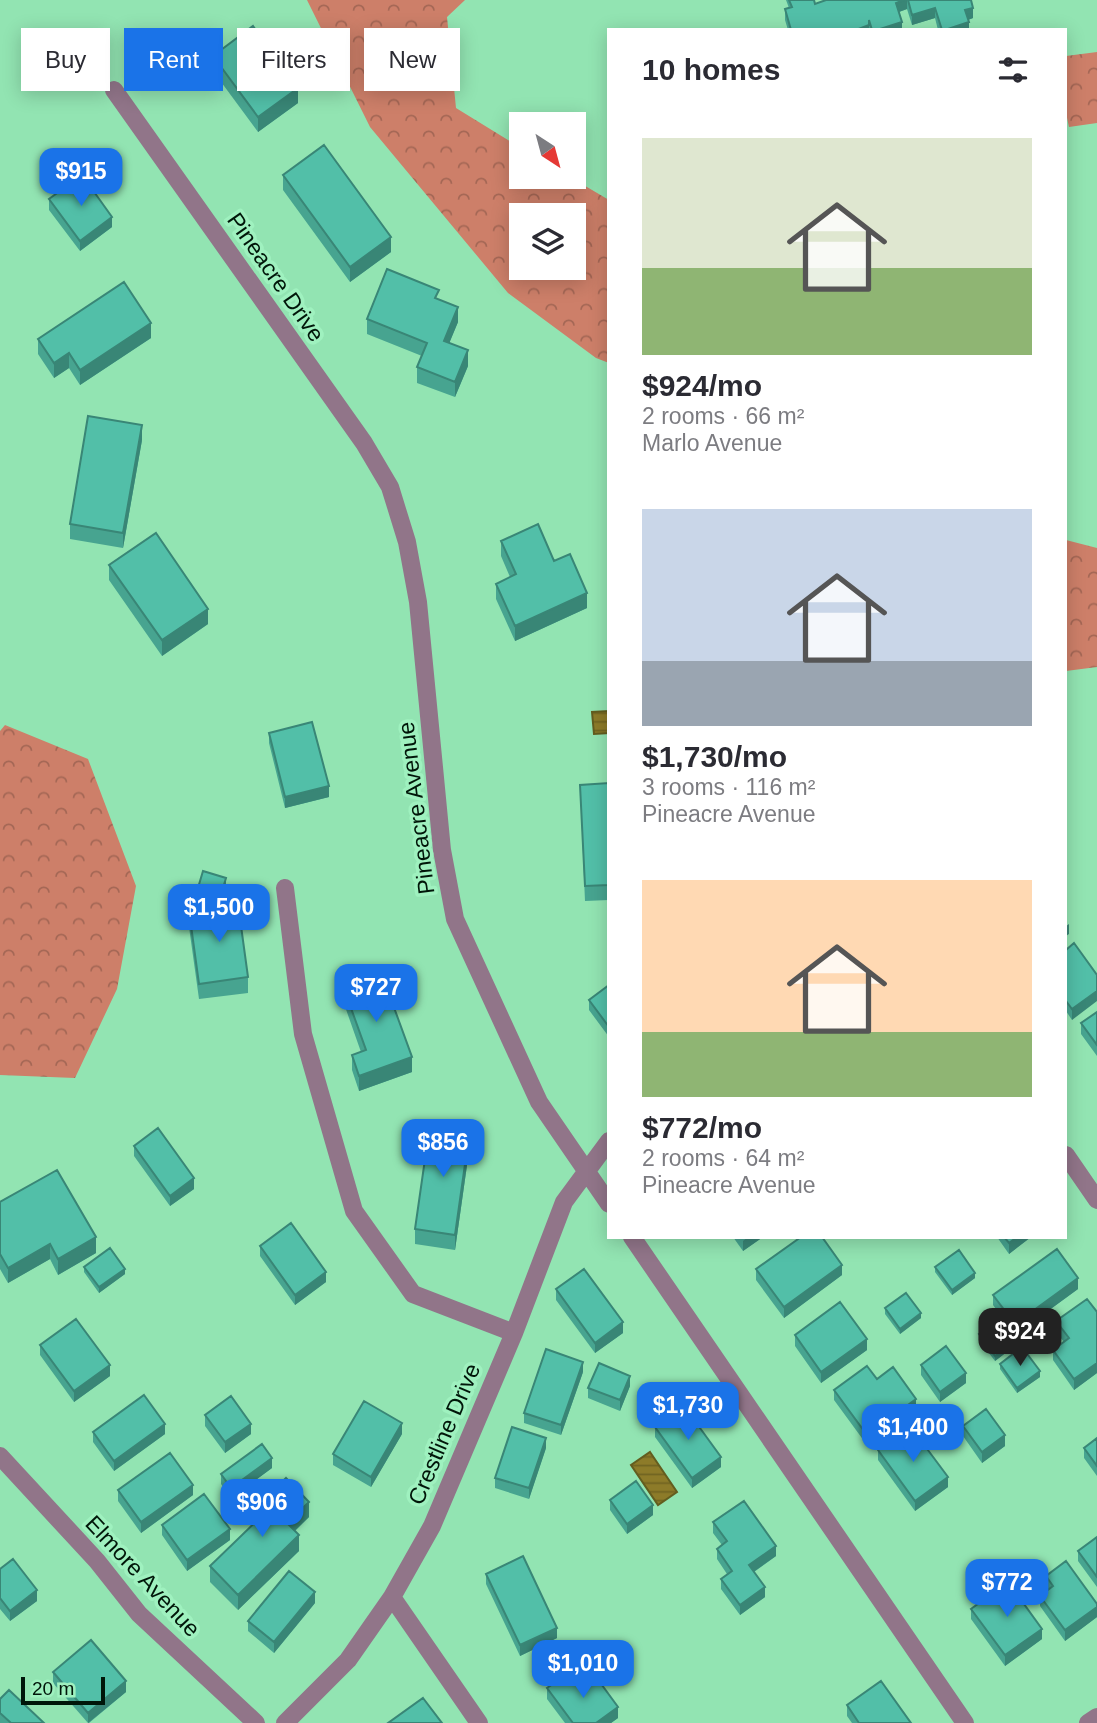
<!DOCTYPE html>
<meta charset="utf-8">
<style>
body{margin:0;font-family:Arial,sans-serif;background:#f2f2f3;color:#2b2b33;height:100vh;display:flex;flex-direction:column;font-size:26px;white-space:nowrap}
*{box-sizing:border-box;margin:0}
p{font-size:23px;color:#7c7c81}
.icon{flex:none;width:38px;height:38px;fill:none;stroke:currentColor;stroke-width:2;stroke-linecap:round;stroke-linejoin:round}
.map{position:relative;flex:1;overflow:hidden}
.panel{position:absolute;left:607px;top:28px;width:460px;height:1211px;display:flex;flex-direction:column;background:#fff;border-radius:0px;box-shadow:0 4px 18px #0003}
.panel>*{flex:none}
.top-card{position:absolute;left:21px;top:28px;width:481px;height:63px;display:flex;gap:14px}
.needle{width:46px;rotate:144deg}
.tools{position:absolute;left:509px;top:112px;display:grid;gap:14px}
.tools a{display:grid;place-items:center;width:77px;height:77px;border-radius:0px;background:#fff;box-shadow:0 4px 18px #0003;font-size:35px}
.scale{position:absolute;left:21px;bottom:18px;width:84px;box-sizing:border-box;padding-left:7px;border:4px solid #001609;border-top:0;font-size:19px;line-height:24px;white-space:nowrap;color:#001609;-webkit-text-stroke:5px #9ff1bf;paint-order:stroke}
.price{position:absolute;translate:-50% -60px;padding:0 16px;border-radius:14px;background:#1a73e8;color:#fff;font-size:23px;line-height:46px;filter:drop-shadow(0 2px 4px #0008)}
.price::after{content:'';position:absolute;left:50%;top:42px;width:21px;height:16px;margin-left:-10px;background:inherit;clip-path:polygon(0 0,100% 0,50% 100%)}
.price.active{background:#222;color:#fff}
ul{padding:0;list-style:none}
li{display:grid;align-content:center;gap:14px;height:371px;padding:0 35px}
li span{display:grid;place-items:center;height:217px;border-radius:0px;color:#555}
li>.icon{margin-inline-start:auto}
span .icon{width:126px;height:126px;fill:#fffc;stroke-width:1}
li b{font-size:30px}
h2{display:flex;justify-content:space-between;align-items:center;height:84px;padding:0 35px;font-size:30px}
.pill{padding:0 24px;border-radius:0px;background:#fff;box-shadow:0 4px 18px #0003;font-size:24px;line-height:63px}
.pill.active{background:#1a73e8;color:#fff}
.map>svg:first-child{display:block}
</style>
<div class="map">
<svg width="1097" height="1723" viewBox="0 0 1097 1723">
<defs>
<pattern id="forest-crowns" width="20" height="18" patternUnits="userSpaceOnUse" patternTransform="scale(1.75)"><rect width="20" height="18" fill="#cd7f69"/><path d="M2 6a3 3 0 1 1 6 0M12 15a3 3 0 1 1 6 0" fill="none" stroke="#a46755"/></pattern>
<pattern id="water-rules" width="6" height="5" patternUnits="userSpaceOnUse" patternTransform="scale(1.75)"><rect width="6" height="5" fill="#8d7b29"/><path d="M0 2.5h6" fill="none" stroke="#716421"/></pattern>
</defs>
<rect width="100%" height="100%" fill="#92e4b2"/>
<path fill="url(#forest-crowns)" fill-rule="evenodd" d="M307 0H465L447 17 456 108 521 148 522 177H570L609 200V363L596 358 508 293 370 127ZM574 215V268H522V215Z
M1097 52V123L1069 127 1066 113V56Z
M1066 540 1097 548V667L1066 671Z
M5 725 88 759 136 886 117 989 75 1078 0 1075V731Z"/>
<path fill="url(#water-rules)" stroke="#635d1f" stroke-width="2" d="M609 711V733L594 734 592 712Z
M650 1452 677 1492 658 1505 631 1465Z"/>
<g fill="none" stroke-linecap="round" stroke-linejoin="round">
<path stroke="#917589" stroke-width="18" d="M114 90 364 443 390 487 407 542 418 602 442 850 455 919 539 1102 609 1204
M285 888 303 1034 354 1211 413 1294 514 1333
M1066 1155 1097 1200
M632 1237 965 1723
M0 1456 97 1561 139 1614 256 1723
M392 1597 479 1723
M285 1723 348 1660 392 1597 432 1526 514 1333 564 1202 609 1141
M1088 1723 1097 1717"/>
</g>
<path fill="#47a490" d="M786 0H814L815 4 826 0H971L973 18 968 20 969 30H938L935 18 912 25 907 9 899 12 902 30H788L785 20V9L789 8Z
M213 56 298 103 258 132 213 71Z
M283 175 391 252 350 282 283 190Z
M49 199 112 227 80 251 49 210Z
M439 300 458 322 449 343 468 366 455 397 417 383V367L422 356 367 334V319Z
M151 338 80 385 69 368 54 378 38 354V339Z
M142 440 123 548 70 539V524Z
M501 541 554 561 587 608 515 641 496 599V584L510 577 501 556Z
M109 565 208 624 162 656 109 580Z
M269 733 329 797 285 808 269 743Z
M609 783V900L585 901 580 785Z
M226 883 218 907 248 977V993L199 999 189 927V911L211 908 195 904V898Z
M1066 950 1097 975 1072 1020 1066 1011Z
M342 983 412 1072 359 1091 352 1070V1055L361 1052 342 998Z
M609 985V1037L589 1010V1000Z
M1097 1012V1056L1081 1034V1023Z
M470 1144 455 1250 415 1244V1229Z
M134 1146 194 1189 170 1206 134 1156Z
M0 1202 96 1253 58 1275 50 1259 8 1283 0 1269Z
M733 1237H763L743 1251Z
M997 1237H1031L1009 1254Z
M260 1246 326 1282 295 1305 260 1256Z
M84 1267 125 1274 99 1293 84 1272Z
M935 1267 975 1278 952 1295 935 1272Z
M756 1269 842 1275 784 1318 756 1280Z
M556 1289 623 1333 595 1353 556 1300Z
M1078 1289 1015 1335 993 1305V1295Z
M885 1308 921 1318 900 1334 885 1314Z
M1097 1312V1373L1074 1390 1053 1360V1350L1064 1342 1056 1332V1321Z
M979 1334 1016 1345 995 1361 979 1340Z
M795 1335 867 1350 821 1383 795 1346Z
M40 1345 110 1376 74 1402 40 1355Z
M1000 1364 1040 1377 1017 1393 1000 1369Z
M921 1365 966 1383 940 1402 921 1375Z
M583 1372 561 1435 524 1423V1413Z
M877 1379 916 1409 867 1445 834 1400V1390Z
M630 1386 620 1411 588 1398V1388Z
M205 1415 251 1434 225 1453 205 1426Z
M963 1426 1005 1446 982 1463 963 1436Z
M655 1427 721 1467 692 1488 655 1437Z
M93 1432 165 1434 114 1471 93 1442Z
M402 1434 371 1487 333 1465V1454Z
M1097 1438V1476L1084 1458V1448Z
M546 1448 529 1499 495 1488V1478Z
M878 1450 948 1487 915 1511 878 1460Z
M272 1468 231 1498 221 1484V1474Z
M118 1490 193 1495 141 1533 118 1501Z
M264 1500 309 1517 295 1531 299 1551 238 1610 210 1582V1566L264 1514Z
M610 1500 653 1515 627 1534 610 1510Z
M713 1522 776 1556 754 1572 765 1597 740 1615 721 1589V1579L727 1574 717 1559V1549L722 1545 713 1533Z
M162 1525 230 1540 187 1571 162 1535Z
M1097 1537V1587L1078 1561V1551Z
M0 1569 37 1601 10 1621 0 1609Z
M486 1574 557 1638 520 1656 486 1584Z
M1046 1576 1097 1604V1617L1065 1641 1040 1606V1596L1048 1590 1046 1586Z
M315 1603 274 1653 248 1631V1621Z
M971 1609 1042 1639 1005 1666 971 1619Z
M53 1672 126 1692 89 1723H88L53 1683Z
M547 1688 618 1718 611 1723H565L547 1699Z
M0 1699 44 1723H0Z
M847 1705 911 1723H852L847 1716Z"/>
<path fill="#398676" d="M904 0H907V9L896 13V3Z
M935 8V18L912 25V15Z
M973 8V18L965 21V10Z
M902 22V30H877Z
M969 22V30H945Z
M869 25V30H856Z
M298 88V103L258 132V117Z
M112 217V227L80 251V241Z
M391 237V252L350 282V267Z
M458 307V322L444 356V341Z
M151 323V338L80 385V370Z
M468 350V366L455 397V382Z
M69 353V368L54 378V363Z
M142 425V440L123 548V533Z
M587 593V608L515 641V626Z
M208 609V624L162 656V640Z
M329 786V797L285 808V797Z
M226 878V883L218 910V905Z
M1069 924V934L1066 936V926Z
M1097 991V1001L1072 1020V1009Z
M412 1057V1072L359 1091V1076Z
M470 1129V1144L455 1250V1235Z
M194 1178V1189L170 1206V1196Z
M96 1237V1253L58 1275V1259Z
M748 1237H763L743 1251V1241Z
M1017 1237H1031L1009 1254V1243Z
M50 1244V1259L8 1283V1268Z
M842 1265V1275L784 1318V1307Z
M125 1269V1274L99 1293V1287Z
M326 1272V1282L295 1305V1295Z
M975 1273V1278L952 1295V1290Z
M1078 1278V1289L1015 1335V1324Z
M921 1313V1318L900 1334V1329Z
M623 1322V1333L595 1353V1343Z
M867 1339V1350L821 1383V1372Z
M1016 1340V1345L995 1361V1356Z
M583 1362V1372L561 1435V1425Z
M1097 1363V1373L1074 1390V1379Z
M110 1365V1376L74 1402V1391Z
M1040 1371V1377L1017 1393V1388Z
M966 1373V1383L940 1402V1392Z
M630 1376V1386L620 1411V1400Z
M916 1399V1409L867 1445V1435Z
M402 1423V1434L371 1487V1477Z
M165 1424V1434L114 1471V1461Z
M251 1424V1434L225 1453V1442Z
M1005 1435V1446L982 1463V1452Z
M546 1438V1448L529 1499V1488Z
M721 1457V1467L692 1488V1478Z
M272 1458V1468L231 1498V1488Z
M948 1477V1487L915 1511V1501Z
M193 1485V1495L141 1533V1522Z
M309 1502V1517L287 1538V1523Z
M653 1505V1515L627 1534V1524Z
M230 1529V1540L187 1571V1560Z
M299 1535V1551L238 1610V1595Z
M776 1546V1556L749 1575V1565Z
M765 1587V1597L740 1615V1605Z
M37 1590V1601L10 1621V1611Z
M315 1592V1603L274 1653V1642Z
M1097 1607V1617L1065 1641V1630Z
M557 1628V1638L520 1656V1645Z
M1042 1629V1639L1005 1666V1655Z
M126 1681V1692L88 1723V1713Z
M618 1707V1718L611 1723H596Z"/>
<path fill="#52bfa8" stroke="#398676" stroke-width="2" d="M789 0H814L815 4 826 0H904L896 3 902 22 877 30H872L869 20V25L856 30H791L785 9 792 7Z
M908 0H971L973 8 965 10 969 22 945 30H942L935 8 912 15Z
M253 26 298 88 258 117 213 56Z
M324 145 391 237 350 267 283 175Z
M82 175 112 217 80 241 49 199Z
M387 269 439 290 435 298 458 307 444 341 468 350 455 382 417 367 427 343 367 319Z
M124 282 151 323 80 370 69 353 54 363 38 339Z
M88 416 142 425 123 533 70 524Z
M538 524 554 561 570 554 587 593 515 626 496 584 516 574 501 541Z
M156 533 208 609 162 640 109 565Z
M312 722 329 786 285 797 269 733Z
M609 783V885L585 886 580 785Z
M203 871 226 878 218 905 195 898Z
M238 904 248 977 199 984 189 911Z
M1074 943 1097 975V991L1072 1009 1066 1001V950Z
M380 969 412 1057 359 1076 352 1055 366 1050 342 983Z
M609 985V1027L589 1000Z
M1097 1012V1045L1081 1023Z
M430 1124 470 1129 455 1235 415 1229Z
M158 1128 194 1178 170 1196 134 1146Z
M57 1170 96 1237 58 1259 50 1244 8 1268 0 1254V1202Z
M291 1223 326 1272 295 1295 260 1246Z
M801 1237H822L842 1265 784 1307 756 1269Z
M1004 1237H1017L1009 1243Z
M110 1248 125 1269 99 1287 84 1267Z
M1057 1249 1078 1278 1015 1324 993 1295Z
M959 1250 975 1273 952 1290 935 1267Z
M584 1269 623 1322 595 1343 556 1289Z
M906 1293 921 1313 900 1329 885 1308Z
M1087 1299 1097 1312V1363L1074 1379 1053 1350 1069 1338 1056 1321Z
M840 1302 867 1339 821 1372 795 1335Z
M76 1319 110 1365 74 1391 40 1345Z
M1001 1319 1016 1340 995 1356 979 1334Z
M946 1346 966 1373 940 1392 921 1365Z
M1022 1347 1040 1371 1017 1388 1000 1364Z
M546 1349 583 1362 561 1425 524 1413Z
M599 1363 630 1376 620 1400 588 1388Z
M867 1366 877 1379 893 1367 916 1399 867 1435 834 1390Z
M144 1395 165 1424 114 1461 93 1432Z
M231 1396 251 1424 225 1442 205 1415Z
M364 1401 402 1423 371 1477 333 1454Z
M684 1406 721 1457 692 1478 655 1427Z
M986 1409 1005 1435 982 1452 963 1426Z
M910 1426 948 1477 915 1501 878 1450Z
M512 1427 546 1438 529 1488 495 1478Z
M1097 1438V1466L1084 1448Z
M262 1444 272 1458 231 1488 221 1474Z
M170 1453 193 1485 141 1522 118 1490Z
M286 1478 309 1502 287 1523 299 1535 238 1595 210 1566 271 1507 264 1500Z
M636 1481 653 1505 627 1524 610 1500Z
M204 1494 230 1529 187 1560 162 1525Z
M744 1501 776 1546 749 1565 765 1587 740 1605 721 1579 732 1571 717 1549 727 1541 713 1522Z
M1097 1537V1577L1078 1551Z
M523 1556 557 1628 520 1645 486 1574Z
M13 1559 37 1590 10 1611 0 1598V1569Z
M1066 1561 1097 1604V1607L1065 1630 1040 1596 1053 1586 1046 1576Z
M289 1571 315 1592 274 1642 248 1621Z
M1008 1582 1042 1629 1005 1655 971 1609Z
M91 1640 126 1681 88 1713 53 1672Z
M569 1673 580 1689 596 1677 618 1707 596 1723H573L547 1688Z
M881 1681 911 1723H859L847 1705Z
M9 1690 44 1723H11L0 1713V1699Z
M423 1698 442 1723H388Z"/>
<g text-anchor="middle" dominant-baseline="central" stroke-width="7" stroke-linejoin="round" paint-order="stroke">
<g font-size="23" fill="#001609" stroke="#9ff1bf">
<text transform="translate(276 277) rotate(55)">Pineacre Drive</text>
<text transform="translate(416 808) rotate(-97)">Pineacre Avenue</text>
<text transform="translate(444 1434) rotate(-67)">Crestline Drive</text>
<text transform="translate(143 1576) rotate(47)">Elmore Avenue</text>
</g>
</g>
</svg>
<div class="tools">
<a><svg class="needle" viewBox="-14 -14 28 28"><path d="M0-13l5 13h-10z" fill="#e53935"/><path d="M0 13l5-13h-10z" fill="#7c7c81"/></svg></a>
<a><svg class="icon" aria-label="layers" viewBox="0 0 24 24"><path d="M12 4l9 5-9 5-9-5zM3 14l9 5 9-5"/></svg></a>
</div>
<div class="scale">20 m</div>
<b class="price" style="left:81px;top:208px">$915</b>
<b class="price" style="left:219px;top:944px">$1,500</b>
<b class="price" style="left:376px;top:1024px">$727</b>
<b class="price" style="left:443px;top:1179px">$856</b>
<b class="price active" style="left:1020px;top:1368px">$924</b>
<b class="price" style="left:688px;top:1442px">$1,730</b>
<b class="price" style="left:913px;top:1464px">$1,400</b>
<b class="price" style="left:262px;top:1539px">$906</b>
<b class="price" style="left:1007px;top:1619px">$772</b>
<b class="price" style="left:583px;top:1700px">$1,010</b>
<div class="top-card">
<a class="pill">Buy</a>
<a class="pill active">Rent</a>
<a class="pill">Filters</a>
<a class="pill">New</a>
</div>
<section class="panel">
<h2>10 homes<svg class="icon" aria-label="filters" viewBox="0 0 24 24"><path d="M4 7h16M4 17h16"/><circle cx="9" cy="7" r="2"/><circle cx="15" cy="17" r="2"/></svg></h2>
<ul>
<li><span style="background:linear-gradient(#dfe7d0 60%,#8fb573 0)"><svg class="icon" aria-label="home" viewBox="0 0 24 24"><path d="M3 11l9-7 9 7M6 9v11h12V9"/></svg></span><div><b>$924/mo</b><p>2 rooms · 66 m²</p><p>Marlo Avenue</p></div></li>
<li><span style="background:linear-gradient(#c9d6e8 70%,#9aa5b1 0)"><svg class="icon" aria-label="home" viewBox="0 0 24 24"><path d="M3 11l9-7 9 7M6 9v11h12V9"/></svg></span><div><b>$1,730/mo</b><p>3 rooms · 116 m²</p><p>Pineacre Avenue</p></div></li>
<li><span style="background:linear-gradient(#ffd9b3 70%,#8fb573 0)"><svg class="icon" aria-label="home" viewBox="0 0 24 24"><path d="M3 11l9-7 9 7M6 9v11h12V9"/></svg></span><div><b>$772/mo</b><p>2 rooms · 64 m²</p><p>Pineacre Avenue</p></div></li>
</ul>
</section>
</div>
